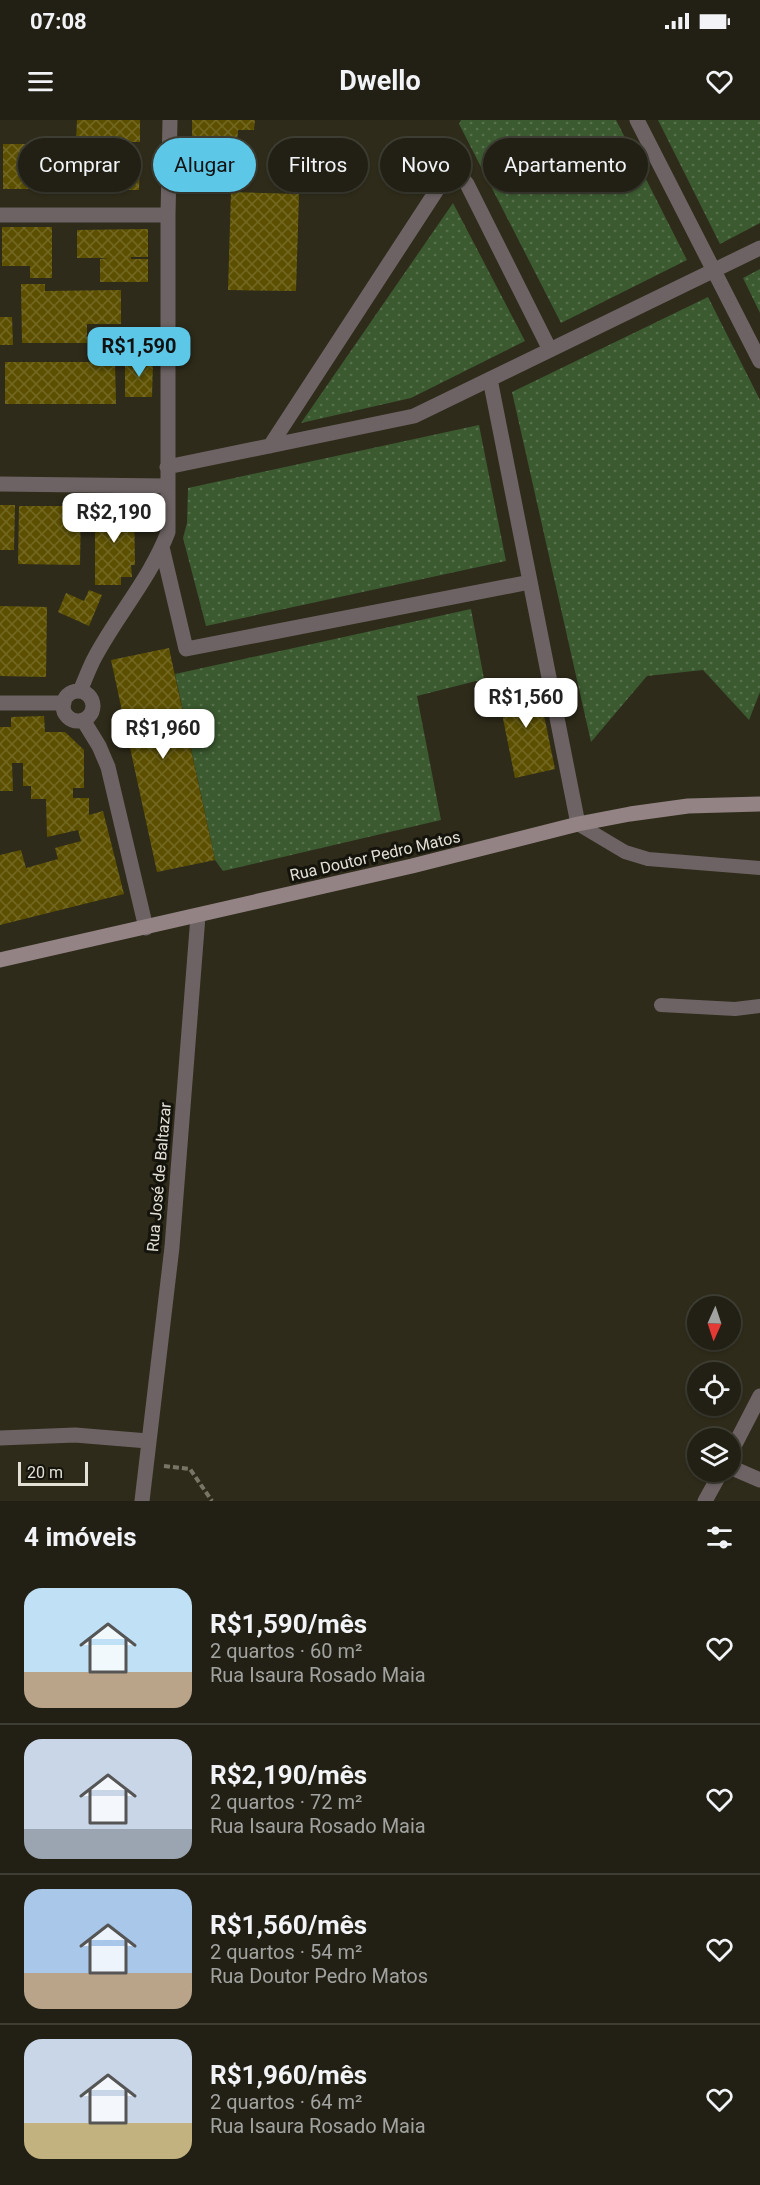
<!DOCTYPE html>
<html lang="pt">
<meta charset="utf-8">
<style>
body{margin:0;font-family:Roboto,sans-serif;background:#2e2d22;color:#f1f3f6;height:100vh;display:flex;flex-direction:column;font-size:22px;white-space:nowrap}
*{box-sizing:border-box;margin:0}
p{font-size:20px;color:#a2a3a0}
.icon{flex:none;width:33px;height:33px;fill:none;stroke:currentColor;stroke-width:2;stroke-linecap:round;stroke-linejoin:round}
.map{position:relative;height:1381px;overflow:hidden}
.panel{display:flex;flex-direction:column;background:#222014;flex:1}
.panel>*{flex:none}
.banner{position:absolute;left:18px;top:18px;width:724px;height:54px;display:flex;gap:12px}
.needle{width:39px;rotate:183deg}
.fabs{position:absolute;left:687px;top:1176px;display:grid;gap:12px}
.fabs a{display:grid;place-items:center;width:54px;height:54px;border-radius:50%;background:#222014;box-shadow:0 2px 4px #0004,0 0 0 2px #3f3e34;font-size:30px}
.scale{position:absolute;left:18px;bottom:15px;width:70px;box-sizing:border-box;padding-left:6px;border:3px solid #e3e1d6;border-top:0;font-size:16px;line-height:21px;white-space:nowrap;color:#e3e1d6;-webkit-text-stroke:4px #14130c;paint-order:stroke}
.price{position:absolute;translate:-50% -51px;padding:0 14px;border-radius:12px;background:#fff;color:#222;font-size:20px;line-height:39px;filter:drop-shadow(0 2px 3px #0008)}
.price::after{content:'';position:absolute;left:50%;top:36px;width:18px;height:14px;margin-left:-9px;background:inherit;clip-path:polygon(0 0,100% 0,50% 100%)}
.price.current{background:#5dc7e8;color:#111}
ul{padding:0;list-style:none}
li{display:flex;align-items:center;gap:18px;height:150px;padding:0 24px}
li+li{border-top:2px solid #3f3e34}
li span{display:grid;place-items:center;flex:none;width:168px;height:120px;border-radius:18px;color:#555}
li>.icon{margin-inline-start:auto}
span .icon{width:72px;height:72px;fill:#fffc;stroke-width:1}
li b{font-size:26px}
h2{display:flex;justify-content:space-between;align-items:center;height:72px;padding:0 24px;font-size:26px}
.tag{padding:0 21px;border-radius:27px;background:#222014;box-shadow:0 2px 4px #0004,0 0 0 2px #3f3e34;font-size:21px;line-height:54px}
.tag.current{background:#5dc7e8;color:#111}
.status{display:flex;justify-content:space-between;align-items:center;height:42px;padding:0 30px;background:#222014;direction:ltr}
.status svg{height:16px;fill:currentColor}
header{display:flex;justify-content:space-between;align-items:center;height:78px;padding:0 24px;background:#222014;font-size:27px;font-weight:700}
.map>svg:first-child{display:block}
</style>
<div class="status"><b>07:08</b><svg viewBox="0 0 49 12"><path d="M0 12V9h3v3zM5 12V6h3v6zM10 12V3h3v9zM15 12V0h3v12zM26 1h20v11H26zM47 4h2v5h-2z"/></svg></div>
<header><svg class="icon" aria-label="menu" viewBox="0 0 24 24"><path d="M4 6h16M4 12h16M4 18h16"/></svg>Dwello<svg class="icon" aria-label="heart" viewBox="0 0 24 24"><path d="M12 20l-8-8c-3-5 5-10 8-4 3-6 11-1 8 4z"/></svg></header>
<div class="map">
<svg width="760" height="1381" viewBox="0 0 760 1381">
<defs>
<pattern id="green-dots" width="8" height="8" patternUnits="userSpaceOnUse" patternTransform="scale(1.5)"><rect width="8" height="8" fill="#3b5a30"/><path d="M2 2h.1M6 6h.1" fill="none" stroke="#57714d" stroke-width="1.8" stroke-linecap="round"/></pattern>
<pattern id="building-cross-hatch" width="8" height="8" patternUnits="userSpaceOnUse" patternTransform="scale(1.5)"><rect width="8" height="8" fill="#5c5000"/><path d="M0 0l8 8M0 8l8-8" fill="none" stroke="#736924"/></pattern>
</defs>
<rect width="100%" height="100%" fill="#2e2b1a"/>
<path fill="url(#green-dots)" d="M461 0H616L687 140 561 203 459 4Z
M658 0H760V103L720 124Z
M453 83 525 221 411 278 301 303Z
M760 149V193L743 158Z
M708 177 760 280V572L749 600 703 550 647 556 591 622 512 272Z
M479 305 506 441 206 506 183 418 187 403 188 368Z
M471 489 484 559 417 576 441 700 223 751 215 740 175 554Z"/>
<path fill="url(#building-cross-hatch)" d="M77 0H140V22H76Z
M192 0H255L254 10H238L237 27 192 26Z
M3 24H36V69H3Z
M40 27H67V69H40Z
M192 30 230 31V49L192 48Z
M275 35 301 37 300 62 273 61Z
M105 39H140L139 70H104Z
M190 51 217 52 216 70 190 69Z
M231 72 299 74 296 171 228 170Z
M2 107H52V158H30V146H2Z
M148 109V137H131V139H148V162H100V139L109 138H77V110Z
M21 164H45V171L121 170V204H87V223H22Z
M0 197H12L13 225H0Z
M125 240H153L152 277H125Z
M5 242H115L116 284H5Z
M0 385H15L14 430H0Z
M95 385H134L135 445H131L132 457H121V465H95Z
M19 386H81L80 445 18 444Z
M89 470 102 475 89 506 58 492 66 473 84 481Z
M0 486 47 487 46 557 0 556Z
M169 528 215 740 157 752 111 540Z
M537 561 555 649 515 658 497 569Z
M44 596 45 612H65L84 630V668H73V678H89V695L103 691 124 774 0 805V735L21 730 26 748 58 739 55 728 81 721 78 710 47 717 46 679H31V666H23V643H12L13 671H0V607H11V597Z"/>
<g fill="none" stroke-linecap="round" stroke-linejoin="round">
<path stroke="#787566" stroke-width="4" stroke-dasharray="6 3" stroke-linecap="butt" d="M164 1346 190 1349 212 1381"/>
<path stroke="#6d6364" stroke-width="14" d="M578 704 625 732 648 739 760 748
M661 885 735 889 760 886"/>
<path stroke="#6d6364" stroke-width="15" d="M637 0 760 241
M0 95H168
M490 259 578 704
M270 326 446 56 460 55 467 64 550 230
M167 347 414 296 760 128
M0 364 167 366
M162 427 186 529 530 462
M80 571C85 560 89 548 95 537 118 494 151 457 168 412V95L170 0
M63 586a15 15 0 1 1 30 0a15 15 0 1 1-30 0Z
M0 583H64
M83 600 99 626 108 647 146 808
M0 1318 75 1315 148 1321
M730 1334 760 1276
M730 1347 760 1360
M142 1381 172 1127 198 796
M705 1381 721 1352"/>
<path stroke="#938384" stroke-width="15" d="M0 840 412 746 578 704 630 694 688 686 760 684"/>
</g>
<g text-anchor="middle" dominant-baseline="central" stroke-width="6" stroke-linejoin="round" paint-order="stroke">
<g font-size="16" fill="#e3e1d6" stroke="#14130c">
<text transform="translate(375 736) rotate(-13)">Rua Doutor Pedro Matos</text>
<text transform="translate(159 1057) rotate(-85)">Rua José de Baltazar</text>
</g>
</g>
</svg>
<div class="fabs">
<a><svg class="needle" viewBox="-14 -14 28 28"><path d="M0-13l5 13h-10z" fill="#e53935"/><path d="M0 13l5-13h-10z" fill="#a2a3a0"/></svg></a>
<a><svg class="icon" aria-label="locate" viewBox="0 0 24 24"><circle cx="12" cy="12" r="6"/><path d="M12 2v4M12 18v4M2 12h4M18 12h4"/></svg></a>
<a><svg class="icon" aria-label="layers" viewBox="0 0 24 24"><path d="M12 4l9 5-9 5-9-5zM3 14l9 5 9-5"/></svg></a>
</div>
<div class="scale">20 m</div>
<b class="price current" style="left:139px;top:258px">R$1,590</b>
<b class="price" style="left:114px;top:424px">R$2,190</b>
<b class="price" style="left:526px;top:609px">R$1,560</b>
<b class="price" style="left:163px;top:640px">R$1,960</b>
<div class="banner">
<a class="tag">Comprar</a>
<a class="tag current">Alugar</a>
<a class="tag">Filtros</a>
<a class="tag">Novo</a>
<a class="tag">Apartamento</a>
</div>
</div>
<section class="panel">
<h2>4 imóveis<svg class="icon" aria-label="filters" viewBox="0 0 24 24"><path d="M4 7h16M4 17h16"/><circle cx="9" cy="7" r="2"/><circle cx="15" cy="17" r="2"/></svg></h2>
<ul>
<li><span style="background:linear-gradient(#bfe0f5 70%,#b9a48a 0)"><svg class="icon" aria-label="home" viewBox="0 0 24 24"><path d="M3 11l9-7 9 7M6 9v11h12V9"/></svg></span><div><b>R$1,590/mês</b><p>2 quartos · 60 m²</p><p>Rua Isaura Rosado Maia</p></div><svg class="icon" aria-label="heart" viewBox="0 0 24 24"><path d="M12 20l-8-8c-3-5 5-10 8-4 3-6 11-1 8 4z"/></svg></li>
<li><span style="background:linear-gradient(#c9d6e8 75%,#9aa5b1 0)"><svg class="icon" aria-label="home" viewBox="0 0 24 24"><path d="M3 11l9-7 9 7M6 9v11h12V9"/></svg></span><div><b>R$2,190/mês</b><p>2 quartos · 72 m²</p><p>Rua Isaura Rosado Maia</p></div><svg class="icon" aria-label="heart" viewBox="0 0 24 24"><path d="M12 20l-8-8c-3-5 5-10 8-4 3-6 11-1 8 4z"/></svg></li>
<li><span style="background:linear-gradient(#a9c7e8 70%,#b9a48a 0)"><svg class="icon" aria-label="home" viewBox="0 0 24 24"><path d="M3 11l9-7 9 7M6 9v11h12V9"/></svg></span><div><b>R$1,560/mês</b><p>2 quartos · 54 m²</p><p>Rua Doutor Pedro Matos</p></div><svg class="icon" aria-label="heart" viewBox="0 0 24 24"><path d="M12 20l-8-8c-3-5 5-10 8-4 3-6 11-1 8 4z"/></svg></li>
<li><span style="background:linear-gradient(#c9d6e8 70%,#c2b280 0)"><svg class="icon" aria-label="home" viewBox="0 0 24 24"><path d="M3 11l9-7 9 7M6 9v11h12V9"/></svg></span><div><b>R$1,960/mês</b><p>2 quartos · 64 m²</p><p>Rua Isaura Rosado Maia</p></div><svg class="icon" aria-label="heart" viewBox="0 0 24 24"><path d="M12 20l-8-8c-3-5 5-10 8-4 3-6 11-1 8 4z"/></svg></li>
</ul>
</section>
